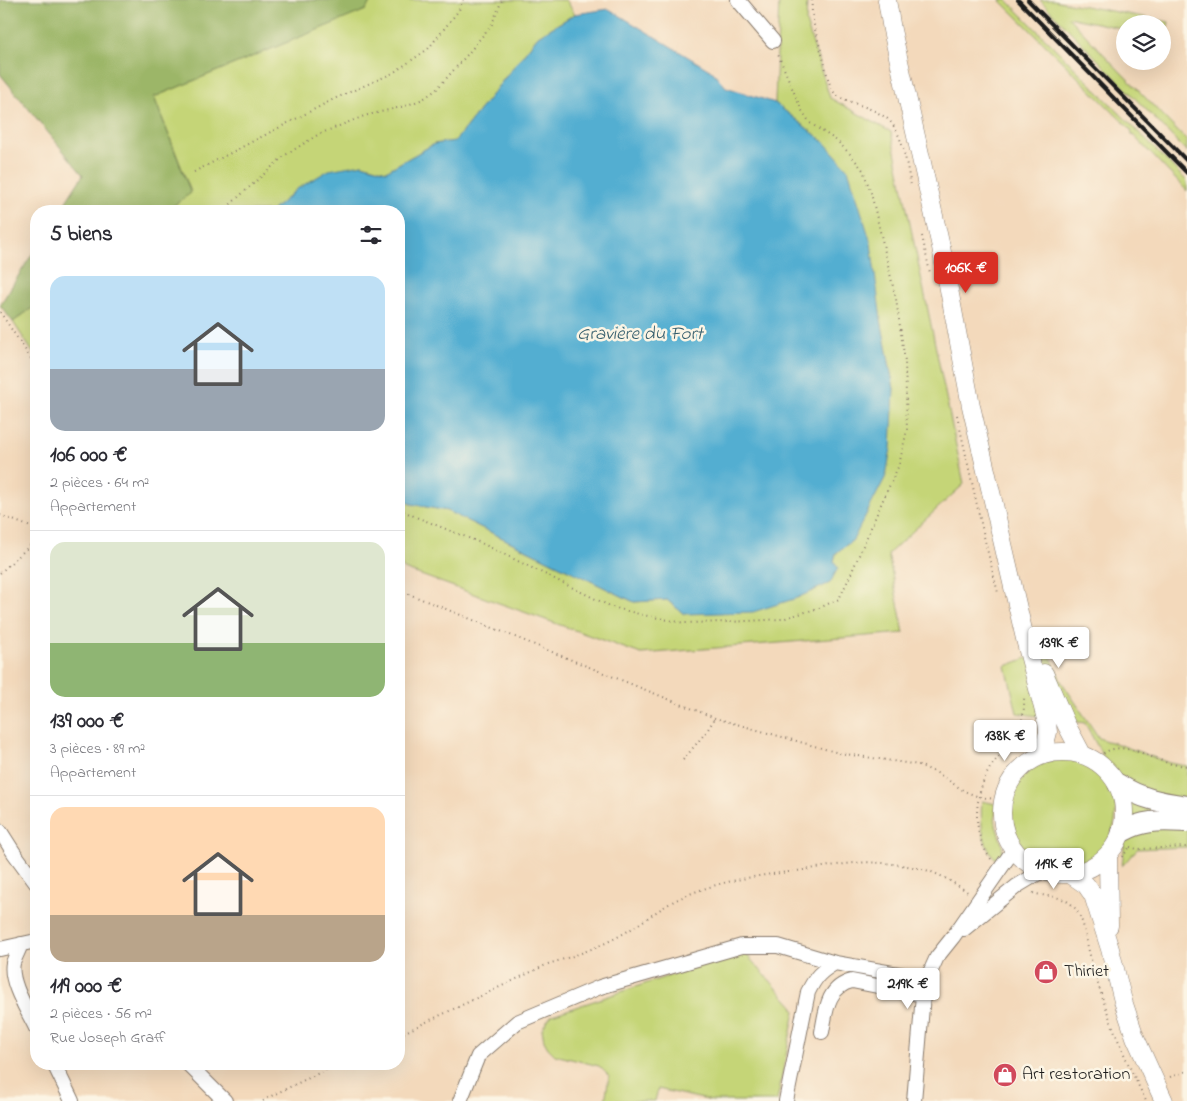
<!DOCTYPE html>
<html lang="fr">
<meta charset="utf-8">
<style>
body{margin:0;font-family:"Indie Flower",sans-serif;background:#f2f2f3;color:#2b2b33;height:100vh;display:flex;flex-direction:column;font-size:19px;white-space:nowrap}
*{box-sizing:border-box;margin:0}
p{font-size:16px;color:#7c7c81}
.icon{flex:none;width:28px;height:28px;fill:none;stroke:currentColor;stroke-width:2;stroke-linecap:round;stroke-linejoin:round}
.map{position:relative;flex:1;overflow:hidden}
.drawer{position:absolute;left:30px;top:205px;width:375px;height:865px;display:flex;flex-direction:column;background:#fff;border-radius:20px;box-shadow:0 5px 20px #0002}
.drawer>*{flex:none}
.buttons{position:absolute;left:1116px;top:15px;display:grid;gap:10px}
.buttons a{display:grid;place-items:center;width:55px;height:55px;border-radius:50%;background:#fff;box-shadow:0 5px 20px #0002;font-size:25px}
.price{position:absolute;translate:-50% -42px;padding:0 11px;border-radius:5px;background:#fff;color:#222;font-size:16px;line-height:32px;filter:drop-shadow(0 1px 2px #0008)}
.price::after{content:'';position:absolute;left:50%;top:30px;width:15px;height:11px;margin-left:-8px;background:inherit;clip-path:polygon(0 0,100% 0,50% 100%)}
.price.current{background:#d93025;color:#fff}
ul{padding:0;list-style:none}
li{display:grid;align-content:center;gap:10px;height:265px;padding:0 20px}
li+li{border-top:1px solid #e1e1e2}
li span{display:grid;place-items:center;height:155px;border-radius:15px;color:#555}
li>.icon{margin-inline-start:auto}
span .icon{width:90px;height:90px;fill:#fffc;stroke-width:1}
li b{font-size:21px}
h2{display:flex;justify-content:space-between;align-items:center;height:60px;padding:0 20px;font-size:21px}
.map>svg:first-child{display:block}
</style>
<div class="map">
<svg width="1187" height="1101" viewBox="0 0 1187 1101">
<rect width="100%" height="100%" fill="#fcf5e5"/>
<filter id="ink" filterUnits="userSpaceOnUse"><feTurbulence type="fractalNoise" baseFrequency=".02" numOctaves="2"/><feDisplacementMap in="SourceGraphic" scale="10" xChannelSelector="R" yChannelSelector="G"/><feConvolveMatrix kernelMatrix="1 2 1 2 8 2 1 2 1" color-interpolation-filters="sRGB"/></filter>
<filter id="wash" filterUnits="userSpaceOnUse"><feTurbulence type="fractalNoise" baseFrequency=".0096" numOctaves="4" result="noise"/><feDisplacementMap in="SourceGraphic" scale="20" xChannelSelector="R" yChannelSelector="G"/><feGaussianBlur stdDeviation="1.12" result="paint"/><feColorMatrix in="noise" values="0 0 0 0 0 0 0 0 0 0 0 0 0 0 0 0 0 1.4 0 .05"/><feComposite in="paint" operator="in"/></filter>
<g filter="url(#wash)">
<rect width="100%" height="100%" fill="#f3d9bb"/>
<path fill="#c5d577" stroke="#70784a" d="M371 0H566L575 14 538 36 455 141 434 144 386 171 362 164 297 189 272 211H166L191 192 154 97 365 10Z
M779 0H807L806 22 830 98 891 132 964 484 888 554 904 633 641 654 404 569 399 562V496L411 504 447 511 634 602 667 600 684 614 834 561 836 553 853 540 894 389 881 320 823 141 775 103Z
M1000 0H1007L1187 181V191L1132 134 1131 130Z
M1040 0H1053L1169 22 1165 37H1163L1162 24H1125V29L1068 17 1187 141V152Z
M36 305V357L13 322Z
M1048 650 1061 681 1099 738 1106 741 1115 743 1169 763 1187 766V847L1137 849 1122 866 1129 805 1085 723 1017 713 1006 666Z
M1010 812a53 53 0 1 1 106 0a53 53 0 1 1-106 0Z
M982 801 996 804C995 811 995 817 996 825 999 837 1007 849 999 861 982 852 980 818 982 801Z
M741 954 747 955 753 962 793 1006 795 1011 777 1101H712L658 1089 655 1101H605L609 1076 599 1066 555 1055 548 1048 544 1041 542 1029 547 1021 552 1015 725 957Z"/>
<path fill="#9cb668" stroke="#5c6942" d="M0 0H371L366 10 154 97 191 193 166 211H60L83 175 0 74Z
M36 248V305L13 322 0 305Z"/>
<path fill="#53aed1" stroke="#386576" d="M609 9 713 72 726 87 775 103 823 141 848 169 871 243 881 320 894 389 891 448 886 476 853 540 836 553 834 561 838 568 830 583 797 598 753 612 684 614 667 600 634 602 447 511 411 504 399 496V211H272L297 189 329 170 362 164 386 171 434 144 455 141 538 36 575 14Z"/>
</g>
<g filter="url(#ink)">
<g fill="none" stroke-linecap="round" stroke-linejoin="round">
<g stroke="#887a6c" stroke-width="16">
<path id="minor" d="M738 0 773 41
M0 831 14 853 36 883
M964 929 1017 886 1042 871
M21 944C19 950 15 957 13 963 9 982 28 1011 36 1028
M0 949 36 941
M822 1032C826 1011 827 987 852 981L923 995
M54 1064 72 1101
M188 1064 225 1101
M460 1101 478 1056 517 1022 600 987 742 946H778L835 963 927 979
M786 1101 808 992C816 976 820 972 835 963
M914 1101 923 995 927 979 937 957 953 937 1014 849"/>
</g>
<g stroke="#887a6c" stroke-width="19">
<path id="major" d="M887 0 892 30 941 247 971 406 1026 643 1047 723 1048 732 1042 755
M1044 673 1066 724 1082 754
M1002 813a61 61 0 1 1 122 0a61 61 0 1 1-122 0Z
M1108 856 1109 926
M1070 874 1086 885 1093 895 1110 949 1123 1001 1135 1037 1164 1101"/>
</g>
<g stroke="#887a6c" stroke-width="22">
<path id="highway" d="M1118 784C1141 799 1161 802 1187 806
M1122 832C1144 819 1162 821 1187 822"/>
</g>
<path stroke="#887a6c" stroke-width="2" stroke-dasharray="1 4" stroke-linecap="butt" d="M812 0C810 19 819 43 824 61 826 70 828 82 833 91 835 94 838 96 841 98 855 104 872 108 885 117 903 129 906 165 911 185
M194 172 334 99 393 73 428 49 459 10 463 0
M223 211 284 156 319 134 364 116 405 106 423 99 436 90 467 55 492 24 502 0
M922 236 930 273
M0 312 36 366
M957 415 985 541 998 593
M399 509 416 517 481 543 612 607 643 615 684 623 730 622 782 619 819 608 839 599 850 576 882 502 899 465 907 430 905 361 896 299 871 193 863 170 850 154 837 141 810 123 801 109 777 52
M0 515 36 529
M0 573 36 540
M399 590 715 718 839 753 919 765 939 774 964 791 979 797 1003 800
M683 760 707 731 715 718
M1097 761C1113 735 1146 756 1168 763 1174 765 1181 765 1187 766
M1130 847 1137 849 1187 847
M1122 857 1130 847
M991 859C971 833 974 795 990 768 995 760 1002 754 1008 747 1020 733 1025 716 1024 697
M1033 893C1045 897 1062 895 1072 905 1083 915 1085 934 1088 947 1101 1002 1121 1051 1146 1101
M399 1035 548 964C575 956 603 946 628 931 644 921 659 909 676 900 716 881 754 876 797 871 816 868 835 865 854 863 874 861 898 864 918 868 937 872 953 882 969 893
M1170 1077 1187 1071
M263 1101 275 1094 338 1064"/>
<use href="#minor" stroke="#fff" stroke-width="14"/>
<use href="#major" stroke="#fff" stroke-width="18"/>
<use href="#highway" stroke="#fff" stroke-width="20"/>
<path stroke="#1c1c1c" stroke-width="4" d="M1018 0 1187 173
M1028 0 1187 161"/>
</g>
</g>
<defs>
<g id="shop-disc" transform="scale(1.25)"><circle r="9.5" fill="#d1495b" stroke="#fcf5e5"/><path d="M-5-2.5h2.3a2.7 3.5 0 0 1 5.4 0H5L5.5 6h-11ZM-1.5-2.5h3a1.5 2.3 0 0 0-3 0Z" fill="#fff"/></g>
</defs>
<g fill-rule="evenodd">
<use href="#shop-disc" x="1046" y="972"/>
<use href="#shop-disc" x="1005" y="1075"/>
</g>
<g text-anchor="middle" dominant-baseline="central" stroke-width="5" stroke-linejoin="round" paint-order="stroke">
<g font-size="18" fill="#1c1c1c" stroke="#fcf5e5" text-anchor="start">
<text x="1064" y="972">Thiriet</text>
<text x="1022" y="1075">Art restoration</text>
</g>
<g font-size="19" font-style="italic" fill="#355e6d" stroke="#fcf5e5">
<text x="640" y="334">Gravière du Fort</text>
</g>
</g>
</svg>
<div class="buttons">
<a><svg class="icon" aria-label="layers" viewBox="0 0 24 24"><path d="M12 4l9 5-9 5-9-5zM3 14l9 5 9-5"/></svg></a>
</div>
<b class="price current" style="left:966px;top:294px">106K €</b>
<b class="price" style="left:1059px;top:669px">139K €</b>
<b class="price" style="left:1005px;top:762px">138K €</b>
<b class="price" style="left:1054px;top:890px">119K €</b>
<b class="price" style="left:908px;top:1010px">219K €</b>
<section class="drawer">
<h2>5 biens<svg class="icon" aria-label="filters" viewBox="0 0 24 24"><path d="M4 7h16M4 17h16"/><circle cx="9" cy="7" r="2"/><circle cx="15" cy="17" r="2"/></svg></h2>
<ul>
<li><span style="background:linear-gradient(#bfe0f5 60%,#9aa5b1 0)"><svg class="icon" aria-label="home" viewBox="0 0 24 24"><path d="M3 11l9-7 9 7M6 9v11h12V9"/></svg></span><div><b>106 000 €</b><p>2 pièces · 64 m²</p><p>Appartement</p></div></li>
<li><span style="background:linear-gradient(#dfe7d0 65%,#8fb573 0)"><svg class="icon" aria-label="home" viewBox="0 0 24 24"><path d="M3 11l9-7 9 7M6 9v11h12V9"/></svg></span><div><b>139 000 €</b><p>3 pièces · 89 m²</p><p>Appartement</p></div></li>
<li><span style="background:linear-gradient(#ffd9b3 70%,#b9a48a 0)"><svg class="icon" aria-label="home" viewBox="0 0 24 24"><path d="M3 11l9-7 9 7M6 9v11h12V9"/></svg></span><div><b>119 000 €</b><p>2 pièces · 56 m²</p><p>Rue Joseph Graff</p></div></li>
</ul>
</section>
</div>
